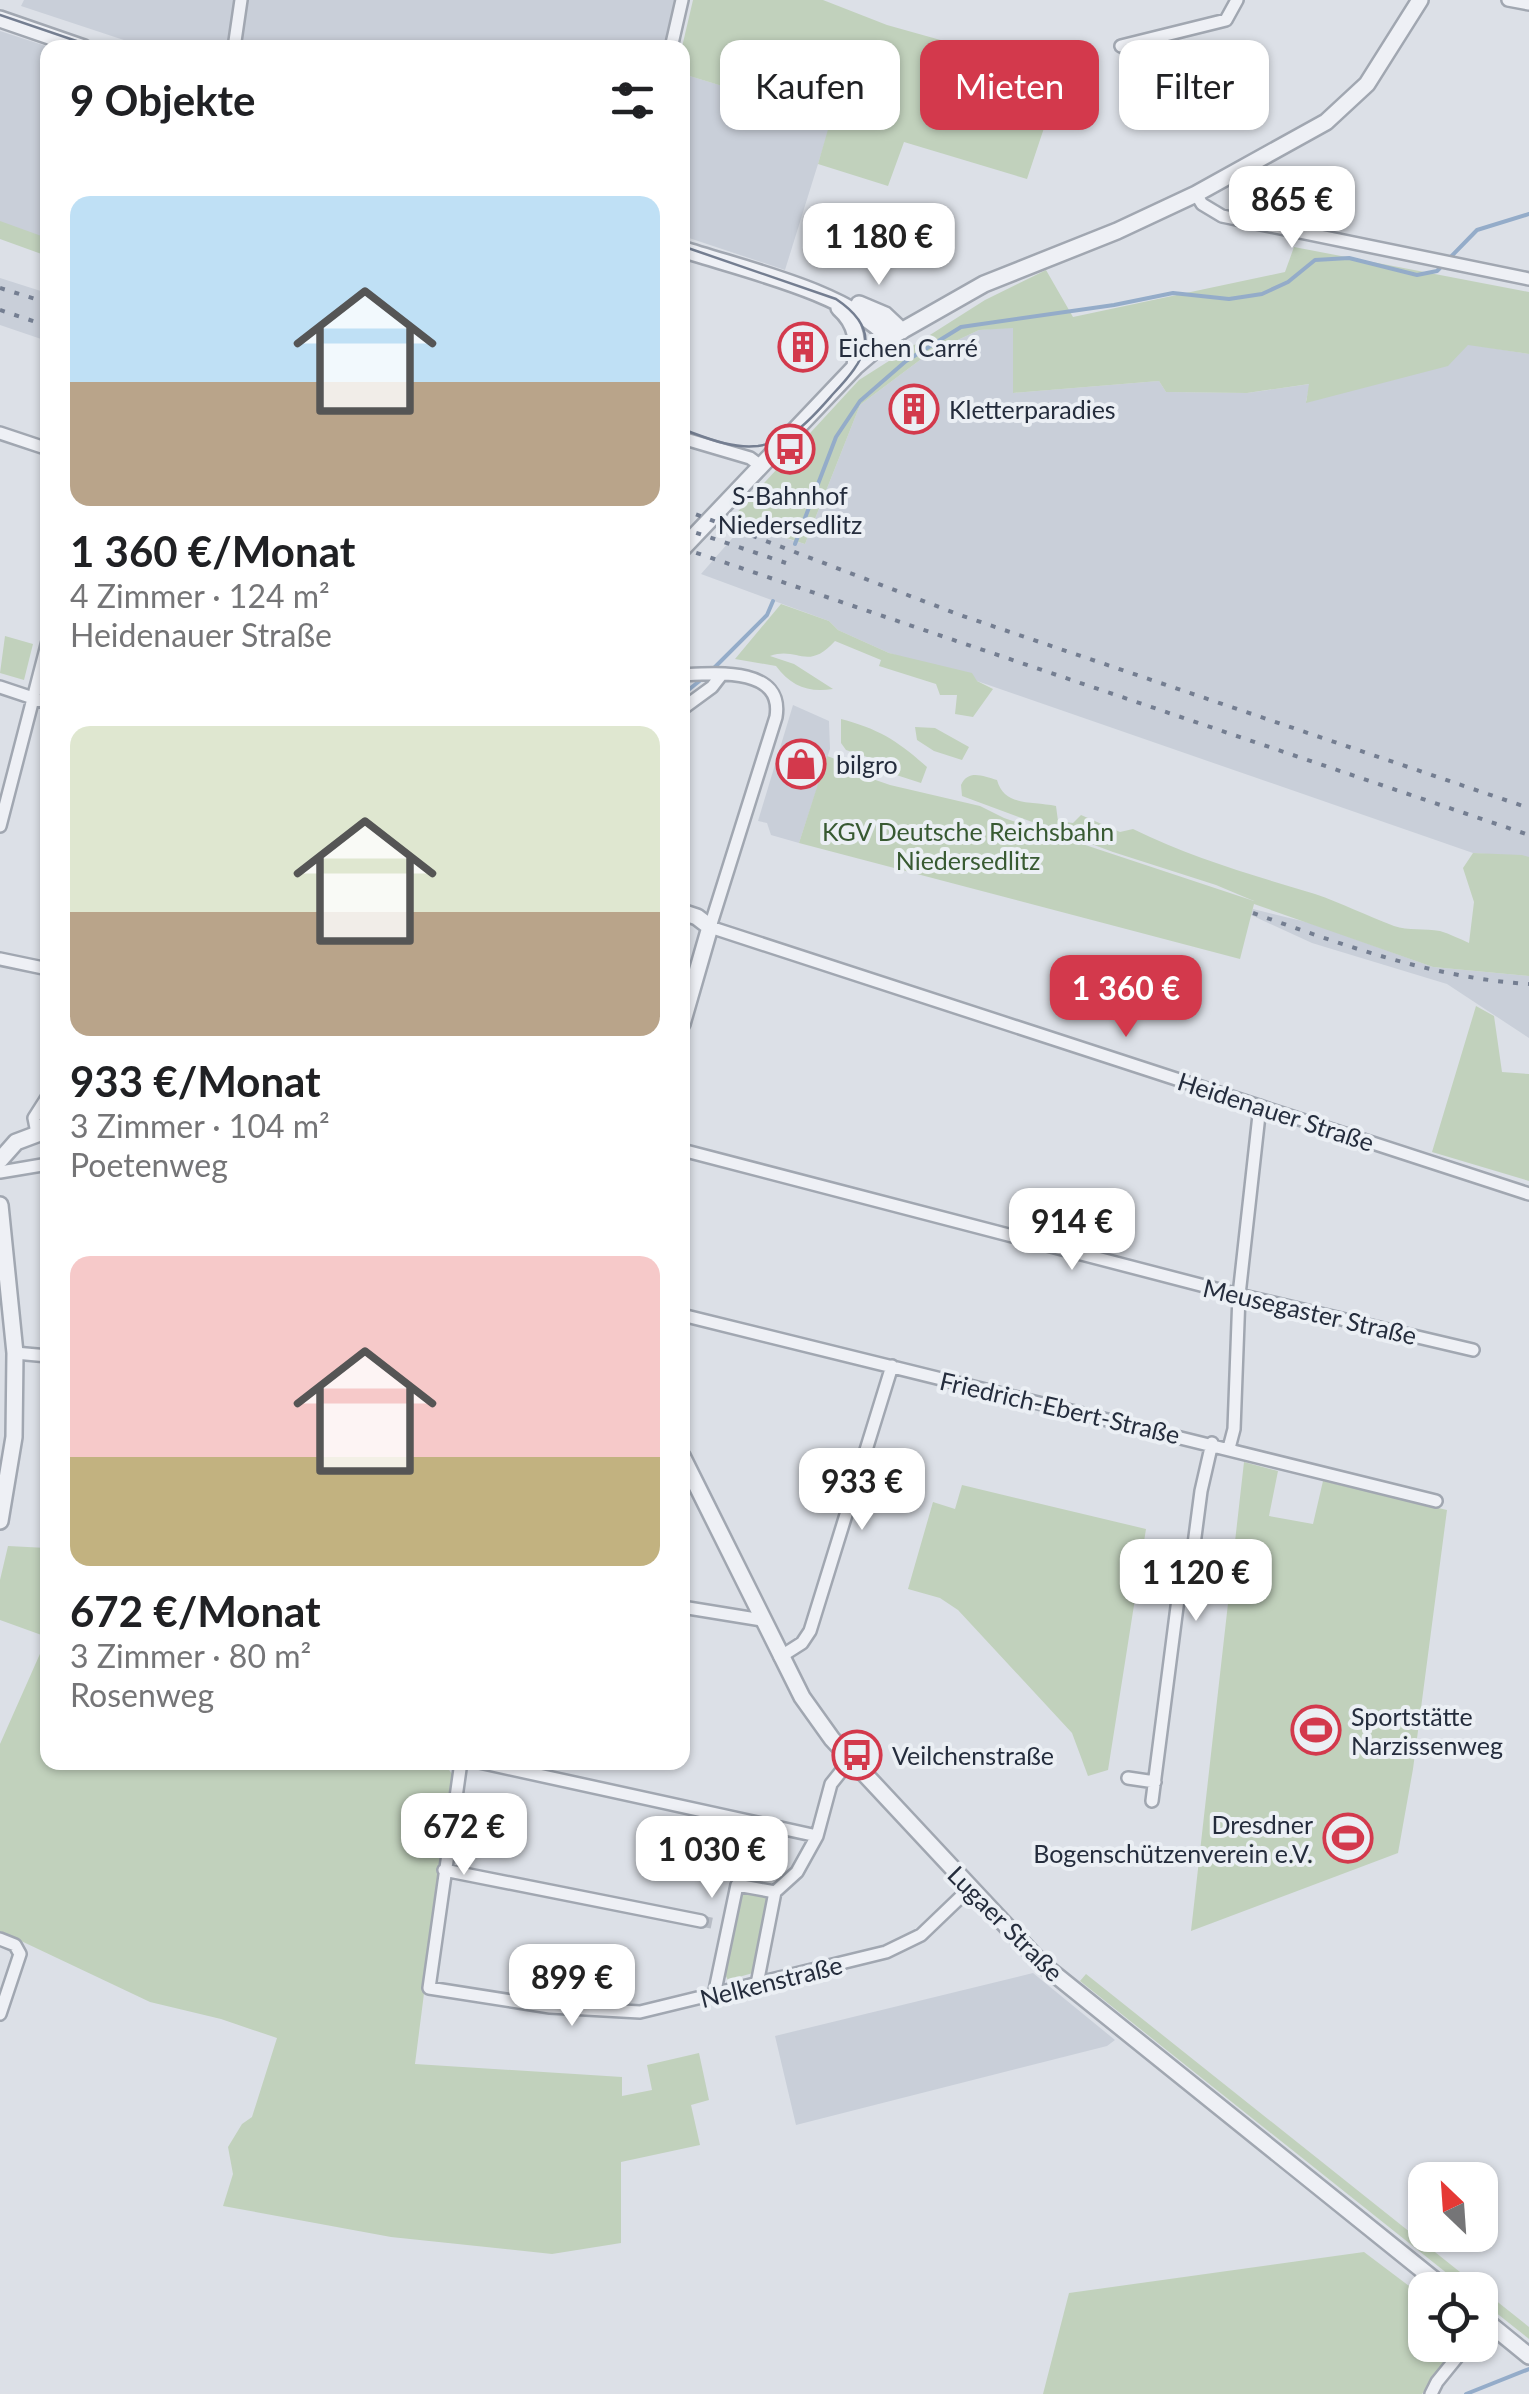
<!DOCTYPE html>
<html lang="de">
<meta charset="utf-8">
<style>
body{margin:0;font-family:Lato,sans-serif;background:#f2f2f2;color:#202124;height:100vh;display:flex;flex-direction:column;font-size:38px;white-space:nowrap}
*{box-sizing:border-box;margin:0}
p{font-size:32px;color:#757577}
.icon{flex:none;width:55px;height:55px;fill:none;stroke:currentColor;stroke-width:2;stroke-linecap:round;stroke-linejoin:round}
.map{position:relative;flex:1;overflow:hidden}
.details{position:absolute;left:40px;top:40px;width:650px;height:1730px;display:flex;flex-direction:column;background:#fff;border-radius:20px;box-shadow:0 2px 8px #0004}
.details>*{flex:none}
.guide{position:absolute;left:720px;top:40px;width:658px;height:90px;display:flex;gap:20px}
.needle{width:65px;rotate:335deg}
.fabs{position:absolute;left:1408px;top:2162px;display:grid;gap:20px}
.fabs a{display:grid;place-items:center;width:90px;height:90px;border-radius:20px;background:#fff;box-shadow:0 2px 8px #0004;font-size:50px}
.price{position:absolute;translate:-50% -85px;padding:0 22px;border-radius:20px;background:#fff;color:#222;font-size:32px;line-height:65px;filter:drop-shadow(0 2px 5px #0008)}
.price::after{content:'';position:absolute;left:50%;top:60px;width:30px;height:22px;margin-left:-15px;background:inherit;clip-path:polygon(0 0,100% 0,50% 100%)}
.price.current{background:#d3394c;color:#fff}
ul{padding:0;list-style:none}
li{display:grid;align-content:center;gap:20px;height:530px;padding:0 30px}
li span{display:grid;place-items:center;height:310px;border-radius:20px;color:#555}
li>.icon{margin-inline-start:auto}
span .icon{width:180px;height:180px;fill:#fffc;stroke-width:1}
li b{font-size:42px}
h2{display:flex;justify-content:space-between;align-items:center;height:120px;padding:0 30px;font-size:42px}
.pill{padding:0 35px;border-radius:20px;background:#fff;box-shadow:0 2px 8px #0004;font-size:35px;line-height:90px}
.pill.current{background:#d3394c;color:#fff}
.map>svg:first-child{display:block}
</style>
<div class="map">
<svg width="1529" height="2394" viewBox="0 0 1529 2394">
<rect width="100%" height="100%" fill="#dce0e7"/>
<path fill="#c9cfd9" d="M24 0H677L665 48 145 47 21 6Z
M0 31 49 47 47 249 0 233Z
M683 74 832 119 785 270 683 236Z
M0 278 47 293V341L0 325Z
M1013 327 1014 393 1159 381 1166 392 1247 393 1310 384 1306 401 1467 344 1529 354V857L1473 853 977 681 889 653 838 630 829 621 701 574 743 526 805 544 860 405 928 354 979 330Z
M793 705 829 721 830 749 799 843 771 835 767 823 758 821Z
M1253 909 1310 923 1433 967 1529 976V1038L1447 984 1312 943 1251 915Z
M1033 1973 1115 2040 1107 2046 796 2125 775 2036Z"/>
<path fill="#c1d1bc" d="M693 0H823L887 25 1062 74 1027 179 904 142 888 186 818 164 831 119 683 74 682 47Z
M0 221 47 238V256L0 239Z
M1294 247 1529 292V354L1468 345 1448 366 1306 403 1309 384 1247 393 1166 392 1159 381 1013 393V328L979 330 928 354 860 405 805 544 730 520 859 380 985 300 1046 270 1073 317 1285 272Z
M781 604 829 621 838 630 889 653 972 673 977 681 993 689 973 717 955 714 957 695H940L936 684 879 666 881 660 835 641C807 672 798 646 770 656L794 664 833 689C808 693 791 686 776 666L735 659Z
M5 636 33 644 24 680 0 673Z
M841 719C879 729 898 741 927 767L921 783 884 771 873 759 846 750 841 743Z
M915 727 935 728 969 747 962 760 934 751 917 740Z
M827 756 857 767 864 776 890 785 980 806 1004 818 1254 901 1216 885 1113 852 962 796 961 785C968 769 983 776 997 780 1004 807 1033 801 1056 806L1058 821 1073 823 1081 815 1120 832 1133 829C1192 858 1252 875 1315 894 1342 903 1367 916 1394 926 1408 931 1425 928 1440 931 1450 934 1460 939 1469 943L1474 902 1463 868 1473 853 1522 855 1529 857V976L1433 967 1254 904 1240 959 799 843Z
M1476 1006 1494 1016 1502 1072 1529 1074V1181L1432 1152Z
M1244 1462 1278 1471 1269 1516 1313 1524 1323 1481 1447 1510 1413 1769 1398 1853 1191 1931Z
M962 1485 1146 1529 1108 1770 1088 1776 1072 1733 958 1610 940 1598 908 1589 933 1502 955 1509Z
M8 1546 47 1548V1637L0 1620V1580Z
M47 1638 48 1762 444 1763 452 1774 415 2064 622 2077V2096L652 2090 647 2065 699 2053 709 2100 691 2105 700 2145 621 2162V2243L552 2254 391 2237 223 2206 233 2174 228 2147 242 2124 252 2117 277 2038 221 2019 150 2002 0 1931V1744Z
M746 1892 763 1895 767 1899 753 1973 728 1980 724 1973 739 1898Z
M1086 1974 1529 2327V2339L1480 2300V2290H1468L1080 1981Z
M1364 2252 1425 2298V2345H1460L1422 2394H1043L1069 2293Z"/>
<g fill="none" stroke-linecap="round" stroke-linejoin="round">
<path stroke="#94acc9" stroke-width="4" d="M795 544 836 437 860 401 906 361 961 327 1114 305 1173 293 1229 299 1262 294 1288 282 1315 260 1349 258 1417 275 1437 271 1477 230 1529 214
M713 669 767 615 773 601
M682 695 702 679
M1466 2394 1529 2369"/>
<path stroke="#b7bcc5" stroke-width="11" stroke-dasharray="11 5.5" stroke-linecap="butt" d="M701 1921 716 1924"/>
<g stroke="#a1a7b1" stroke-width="16">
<path id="minor" d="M1508 0 1529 4
M1121 46 1226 20 1237 0
M234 48 241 0
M671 48 682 0
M1196 194 1202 204 1222 216 1529 279
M0 433 48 449
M682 438 750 458 761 466
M682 675C716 673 784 667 776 717L710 927 1529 1194
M0 687 48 703
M682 709 712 687 722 674
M0 826 48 641
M0 959 48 969
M37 1133 34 1118 48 1096
M682 1150 1239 1295 1473 1350
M0 1172 48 1164
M682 1315 1436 1501
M15 1353 48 1356
M1229 1448 1234 1429 1239 1295 1260 1106
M682 1607 762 1620
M780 1657 802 1643 810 1631 892 1366
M461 1762 429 1988 550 2007 640 2012 886 1952 921 1935 970 1888
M479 1762 817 1836
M1128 1778 1155 1782
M1152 1801 1182 1568 1193 1552 1201 1491 1212 1443
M444 1870 701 1921
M775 1892 797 1872 817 1836 831 1784 851 1759
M0 1939 15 1945 20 1954 0 2014
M757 1984 775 1892
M714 1995 737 1885 775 1892
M1431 2394 1437 2382 1467 2345"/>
</g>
<g stroke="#a1a7b1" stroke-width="20">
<path id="tertiary" d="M0 19 84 48
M682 249C745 270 845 291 889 338
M859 304 885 315 902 331
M839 308C858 325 858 342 855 367
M682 549 855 367 889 338 984 284 1117 231 1196 194 1326 122 1367 84 1420 0
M682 912 697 917 710 927 682 1024
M0 1160 16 1142 48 1130
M0 1205 15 1353 14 1437 0 1521
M682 1456 802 1697 832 1739 1042 1964 1447 2290
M1480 2316 1529 2356"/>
</g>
<use href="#minor" stroke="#eef0f5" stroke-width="11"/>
<use href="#tertiary" stroke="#eef0f5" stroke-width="15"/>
<path stroke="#747e91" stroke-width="2.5" d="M0 15 97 48
M682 246 836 299C885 332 865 360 833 394 811 419 793 441 758 446 731 449 707 438 682 429"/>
<path stroke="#747e91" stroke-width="4" stroke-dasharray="5 10" stroke-linecap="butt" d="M0 288 48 303
M0 310 48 326
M682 509 960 615 1529 808
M682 528 786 563
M682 548 1529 835
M1253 913C1343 945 1433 978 1529 984"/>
</g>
<defs>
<g id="building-ring" transform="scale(2.5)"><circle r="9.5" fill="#ebeff4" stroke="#d3394c" stroke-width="1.5"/><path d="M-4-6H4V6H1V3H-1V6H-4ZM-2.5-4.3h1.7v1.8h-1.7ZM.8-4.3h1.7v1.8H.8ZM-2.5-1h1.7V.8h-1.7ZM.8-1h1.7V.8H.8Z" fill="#d3394c"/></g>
<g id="bus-ring" transform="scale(2.5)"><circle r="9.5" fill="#ebeff4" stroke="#d3394c" stroke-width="1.5"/><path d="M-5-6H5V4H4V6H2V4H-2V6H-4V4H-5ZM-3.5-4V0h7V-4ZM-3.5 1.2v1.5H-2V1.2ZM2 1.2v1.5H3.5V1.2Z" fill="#d3394c"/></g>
<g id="shop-ring" transform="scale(2.5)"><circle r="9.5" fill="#ebeff4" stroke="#d3394c" stroke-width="1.5"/><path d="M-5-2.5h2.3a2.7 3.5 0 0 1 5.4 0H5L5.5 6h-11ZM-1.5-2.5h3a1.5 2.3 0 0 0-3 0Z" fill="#d3394c"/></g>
<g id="stadium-ring" transform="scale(2.5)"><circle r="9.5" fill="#ebeff4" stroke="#d3394c" stroke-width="1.5"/><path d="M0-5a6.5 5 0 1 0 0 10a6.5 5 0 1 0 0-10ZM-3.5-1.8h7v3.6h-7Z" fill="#d3394c"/></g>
</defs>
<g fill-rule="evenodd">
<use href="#building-ring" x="803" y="347"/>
<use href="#building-ring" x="914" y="409"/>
<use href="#bus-ring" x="790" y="449"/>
<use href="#shop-ring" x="801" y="764"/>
<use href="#stadium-ring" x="1316" y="1730"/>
<use href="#bus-ring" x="857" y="1755"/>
<use href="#stadium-ring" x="1348" y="1838"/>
</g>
<g text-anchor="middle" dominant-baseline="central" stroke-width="8" stroke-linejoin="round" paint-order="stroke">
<g font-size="25" fill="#252d3d" stroke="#ebeff4" text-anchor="start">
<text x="838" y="347">Eichen Carré</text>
<text x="949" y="409">Kletterparadies</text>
<text x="790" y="495" text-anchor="middle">S-Bahnhof<tspan x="790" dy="29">Niedersedlitz</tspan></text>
<text x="836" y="764">bilgro</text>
<text x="1351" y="1716">Sportstätte<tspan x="1351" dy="29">Narzissenweg</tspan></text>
<text x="892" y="1755">Veilchenstraße</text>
<text x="1313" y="1824" text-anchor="end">Dresdner<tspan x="1313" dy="29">Bogenschützenverein e.V.</tspan></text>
</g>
<g font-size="25" fill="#385a32" stroke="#ebeff4">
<text x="968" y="831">KGV Deutsche Reichsbahn<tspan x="968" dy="29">Niedersedlitz</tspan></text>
</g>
<g font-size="25" fill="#252d3d" stroke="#ebeff4">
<text transform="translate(1276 1111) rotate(18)">Heidenauer Straße</text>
<text transform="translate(1310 1311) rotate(13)">Meusegaster Straße</text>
<text transform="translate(1060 1407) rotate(13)">Friedrich-Ebert-Straße</text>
<text transform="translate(1006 1923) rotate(45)">Lugaer Straße</text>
<text transform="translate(771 1981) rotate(-14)">Nelkenstraße</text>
</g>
</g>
</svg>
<div class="fabs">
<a><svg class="needle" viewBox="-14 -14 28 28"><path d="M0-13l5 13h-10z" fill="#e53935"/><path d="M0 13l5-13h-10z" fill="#757577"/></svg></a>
<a><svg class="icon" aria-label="locate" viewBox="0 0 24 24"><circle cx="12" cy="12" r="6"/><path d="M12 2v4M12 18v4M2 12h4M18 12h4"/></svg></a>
</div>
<b class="price" style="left:1292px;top:251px">865 €</b>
<b class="price" style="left:879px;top:288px">1 180 €</b>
<b class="price current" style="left:1126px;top:1040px">1 360 €</b>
<b class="price" style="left:1072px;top:1273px">914 €</b>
<b class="price" style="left:862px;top:1533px">933 €</b>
<b class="price" style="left:1196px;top:1624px">1 120 €</b>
<b class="price" style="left:464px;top:1878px">672 €</b>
<b class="price" style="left:712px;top:1901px">1 030 €</b>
<b class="price" style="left:572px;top:2029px">899 €</b>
<div class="guide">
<a class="pill">Kaufen</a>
<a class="pill current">Mieten</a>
<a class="pill">Filter</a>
</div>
<section class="details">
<h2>9 Objekte<svg class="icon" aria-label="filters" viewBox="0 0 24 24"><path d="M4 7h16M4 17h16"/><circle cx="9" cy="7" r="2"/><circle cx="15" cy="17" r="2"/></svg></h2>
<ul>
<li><span style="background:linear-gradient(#bfe0f5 60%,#b9a48a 0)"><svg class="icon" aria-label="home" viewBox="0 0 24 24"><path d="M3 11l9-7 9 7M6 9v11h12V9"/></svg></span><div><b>1 360 €/Monat</b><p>4 Zimmer · 124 m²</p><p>Heidenauer Straße</p></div></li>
<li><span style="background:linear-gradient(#dfe7d0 60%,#b9a48a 0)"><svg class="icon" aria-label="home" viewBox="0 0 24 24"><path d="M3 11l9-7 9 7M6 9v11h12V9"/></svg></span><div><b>933 €/Monat</b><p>3 Zimmer · 104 m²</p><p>Poetenweg</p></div></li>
<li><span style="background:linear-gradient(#f6c9c9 65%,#c2b280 0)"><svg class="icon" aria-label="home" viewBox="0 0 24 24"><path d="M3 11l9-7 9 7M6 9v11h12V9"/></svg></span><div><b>672 €/Monat</b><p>3 Zimmer · 80 m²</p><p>Rosenweg</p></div></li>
</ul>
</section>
</div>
